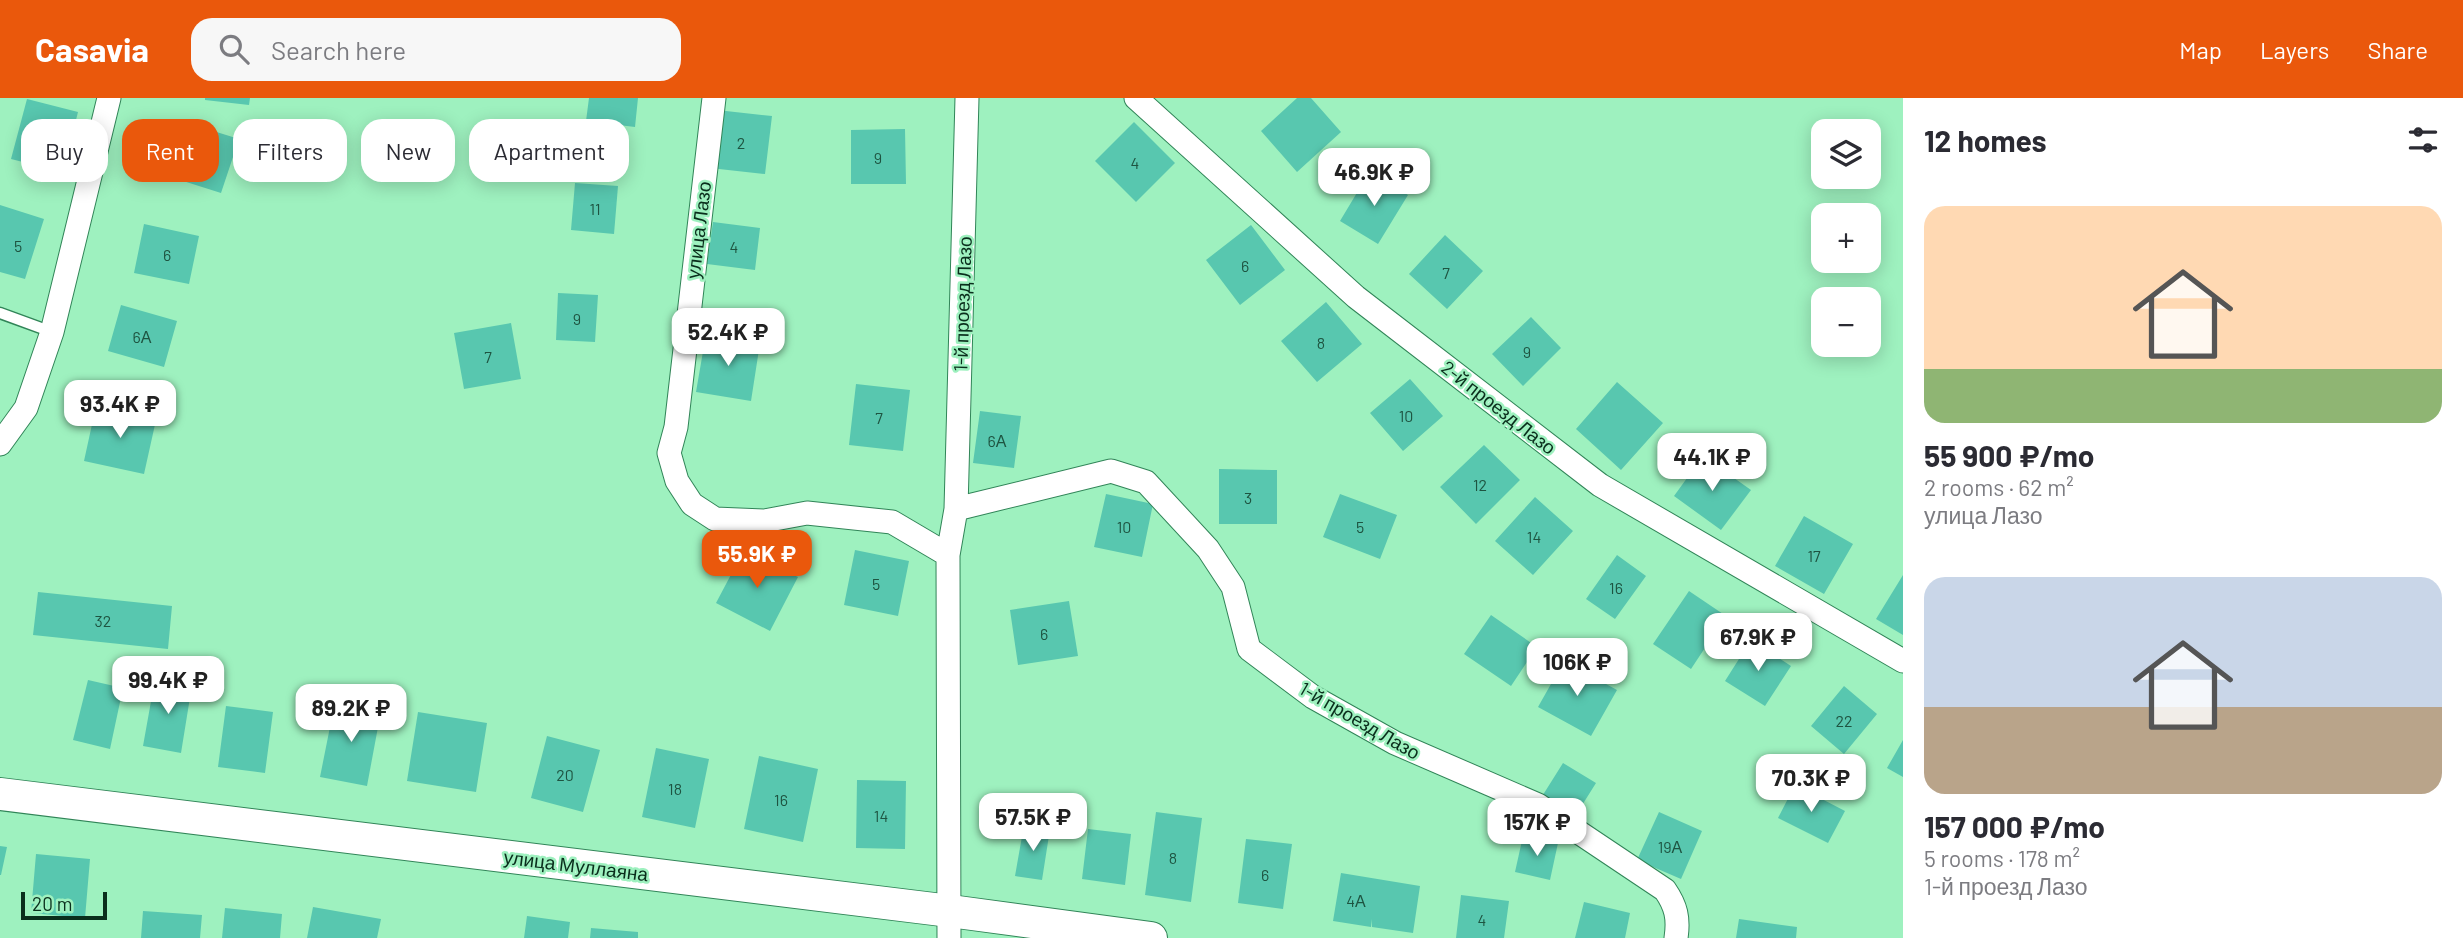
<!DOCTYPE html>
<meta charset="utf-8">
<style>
body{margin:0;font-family:Barlow,sans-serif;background:#f7f7f7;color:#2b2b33;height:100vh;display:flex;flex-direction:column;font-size:26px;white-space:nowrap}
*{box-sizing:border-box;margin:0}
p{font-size:23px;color:#7c7c81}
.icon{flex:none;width:38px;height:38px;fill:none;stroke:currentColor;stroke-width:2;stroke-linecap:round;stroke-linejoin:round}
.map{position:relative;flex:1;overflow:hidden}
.sheet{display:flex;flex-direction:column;background:#fff;width:560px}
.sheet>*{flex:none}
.banner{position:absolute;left:21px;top:21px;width:665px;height:63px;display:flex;gap:14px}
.controls{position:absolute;left:1811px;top:21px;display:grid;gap:14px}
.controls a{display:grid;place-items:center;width:70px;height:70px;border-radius:14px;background:#fff;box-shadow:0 4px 18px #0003;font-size:35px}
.scale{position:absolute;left:21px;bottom:18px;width:86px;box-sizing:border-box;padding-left:7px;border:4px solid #0a2e1c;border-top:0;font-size:19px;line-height:24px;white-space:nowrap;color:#0a2e1c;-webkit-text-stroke:5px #9ef1bf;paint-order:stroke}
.price{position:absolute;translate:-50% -60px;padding:0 16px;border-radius:14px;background:#fff;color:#222;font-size:23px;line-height:46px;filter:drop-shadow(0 2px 4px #0008)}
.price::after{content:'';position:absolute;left:50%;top:42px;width:21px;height:16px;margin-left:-10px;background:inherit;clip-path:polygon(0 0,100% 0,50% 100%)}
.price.current{background:#ea580c;color:#fff}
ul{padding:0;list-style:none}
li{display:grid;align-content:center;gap:14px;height:371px;padding:0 21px}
li span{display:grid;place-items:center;height:217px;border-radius:21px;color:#555}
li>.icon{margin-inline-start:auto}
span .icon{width:126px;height:126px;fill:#fffc;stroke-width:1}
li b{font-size:30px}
h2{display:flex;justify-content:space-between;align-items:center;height:84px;padding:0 21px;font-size:30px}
.pill{padding:0 24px;border-radius:21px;background:#fff;box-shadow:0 4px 18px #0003;font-size:24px;line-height:63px}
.pill.current{background:#ea580c;color:#fff}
header{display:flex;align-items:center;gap:42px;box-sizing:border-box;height:98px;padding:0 35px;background:#ea580c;color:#fff}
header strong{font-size:33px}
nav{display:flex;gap:38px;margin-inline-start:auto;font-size:24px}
.search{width:490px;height:63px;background:#f7f7f7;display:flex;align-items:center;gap:18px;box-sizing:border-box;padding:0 24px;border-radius:21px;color:#7c7c81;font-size:26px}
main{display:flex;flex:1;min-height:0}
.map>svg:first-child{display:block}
</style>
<header>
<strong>Casavia</strong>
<div class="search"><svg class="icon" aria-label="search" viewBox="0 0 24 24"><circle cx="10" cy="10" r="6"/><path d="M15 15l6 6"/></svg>Search here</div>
<nav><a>Map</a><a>Layers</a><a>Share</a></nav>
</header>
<main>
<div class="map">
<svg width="1903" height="840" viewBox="0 0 1903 840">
<rect width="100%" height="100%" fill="#9ef1bf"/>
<path fill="#58c7af" d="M205 0H250L249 7 205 2Z
M589 0H638L635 29 586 23Z
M1297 0H1311L1341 34 1297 74 1261 33Z
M27 1 78 14 63 74 11 61Z
M717 12 772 18 765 76 710 70Z
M178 22 239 41 221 95 161 76Z
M1134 24 1175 65 1136 104 1095 63Z
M905 31 906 86H851V32Z
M1370 73 1408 97 1378 146 1340 123Z
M575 85 618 88 614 136 571 132Z
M0 107 44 121 25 181 0 174Z
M713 124 760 130 755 172 707 166Z
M144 126 199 138 189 186 134 175Z
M1251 127 1285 172 1240 207 1206 162Z
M1445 137 1483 173 1447 211 1409 176Z
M558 195 598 197 595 244 556 242Z
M1326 204 1362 246 1317 284 1281 243Z
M121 207 177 223 164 269 108 253Z
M1531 219 1561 250 1523 288 1492 256Z
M511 225 521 281 464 291 454 235Z
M706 236 760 245 751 303 696 294Z
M1410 281 1443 318 1403 353 1370 315Z
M1617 284 1663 325 1621 372 1576 331Z
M856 286 910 292 903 353 849 347Z
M96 308 156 322 144 376 84 363Z
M980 313 1021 318 1014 370 973 365Z
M1484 347 1520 382 1476 426 1440 389Z
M1703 358 1751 392 1721 432 1674 398Z
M1219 371 1277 372V426H1219Z
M1106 396 1153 406 1142 459 1094 449Z
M1340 396 1397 417 1380 461 1323 439Z
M1535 399 1573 433 1533 477 1495 443Z
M1804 418 1853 446 1824 496 1775 468Z
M744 452 798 479 770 533 716 505Z
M855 452 909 463 898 518 844 507Z
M1617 457 1646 478 1615 521 1586 501Z
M1903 477V537L1876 521Z
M1689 493 1726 518 1691 571 1653 546Z
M38 494 172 508 168 551 33 537Z
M1069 503 1078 558 1018 567 1010 512Z
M1491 517 1537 549 1511 588 1464 556Z
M1751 542 1791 568 1765 608 1725 583Z
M1564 563 1617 592 1591 638 1538 609Z
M155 581 192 587 181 655 143 648Z
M88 582 123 590 110 651 73 642Z
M1844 588 1877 616 1844 656 1811 628Z
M335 604 381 613 367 688 320 679Z
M226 608 273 614 265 675 218 669Z
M418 614 487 625 476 694 407 683Z
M547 638 600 652 583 714 531 700Z
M1903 642V679L1887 670Z
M656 650 709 661 695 730 642 719Z
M759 658 818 671 803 744 744 731Z
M1563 665 1596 685 1574 720 1541 700Z
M857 682 906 683 905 751 856 750Z
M1795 687 1845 713 1828 745 1778 720Z
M1156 714 1202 720 1191 804 1145 797Z
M1659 714 1702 733 1681 781 1637 762Z
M1024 727 1050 731 1042 782 1015 778Z
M1088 731 1131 736 1125 787 1082 781Z
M1523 738 1558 745 1550 782 1515 774Z
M1246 741 1292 746 1283 811 1238 805Z
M0 748 7 749 1 777H0Z
M36 756 90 761 85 820 31 815Z
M1341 775 1420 788 1413 835 1372 829V821L1371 829 1333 823Z
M1461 797 1509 803 1504 840H1456Z
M1584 804 1630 815 1625 840H1575Z
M313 809 381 821 377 840H307Z
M225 810 282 816 280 840H222Z
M143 813 202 817 200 840H141Z
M527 818 570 824 568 840H524Z
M1739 821 1797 829 1796 840H1736Z
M591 830 638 834V840H590Z"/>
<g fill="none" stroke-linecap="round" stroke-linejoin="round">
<g stroke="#318558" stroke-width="13">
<path id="service" d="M0 215 52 234"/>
</g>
<g stroke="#318558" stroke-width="25">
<path id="minor" d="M714 0 676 329 669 355 677 383 692 406 715 421 764 423 807 415 892 424 948 457
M1136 0 1356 199 1600 387 1903 563
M0 346 26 310 52 234 109 0
M956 411 1111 373 1146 384 1208 451 1233 489 1249 551 1313 599 1395 645 1538 707 1665 792C1676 808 1679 820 1676 840
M949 840 948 457 956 411 967 0"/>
</g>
<g stroke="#318558" stroke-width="34">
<path id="secondary" d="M0 696 950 813 1151 840"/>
</g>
<use href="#service" stroke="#fff" stroke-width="10"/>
<use href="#minor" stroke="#fff" stroke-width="23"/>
<use href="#secondary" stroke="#fff" stroke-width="32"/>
</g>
<g text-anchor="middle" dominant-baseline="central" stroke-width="5" stroke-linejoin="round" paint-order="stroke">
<g font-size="16" fill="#1e5441">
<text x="741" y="44">2</text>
<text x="878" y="59">9</text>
<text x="1135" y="64">4</text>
<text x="595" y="110">11</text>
<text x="18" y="147">5</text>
<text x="734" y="148">4</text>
<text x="167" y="156">6</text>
<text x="1245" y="167">6</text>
<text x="1446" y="174">7</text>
<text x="577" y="220">9</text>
<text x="142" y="238">6А</text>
<text x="1321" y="244">8</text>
<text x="1527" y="253">9</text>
<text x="488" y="258">7</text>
<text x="1406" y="317">10</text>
<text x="879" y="319">7</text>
<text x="997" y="342">6А</text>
<text x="1480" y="386">12</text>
<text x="1248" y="399">3</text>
<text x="1124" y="428">10</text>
<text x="1360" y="428">5</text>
<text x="1534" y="438">14</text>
<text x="1814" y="457">17</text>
<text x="876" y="485">5</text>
<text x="1616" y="489">16</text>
<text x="103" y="522">32</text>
<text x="1044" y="535">6</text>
<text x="1844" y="622">22</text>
<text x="565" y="676">20</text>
<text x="675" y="690">18</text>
<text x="781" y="701">16</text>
<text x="881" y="717">14</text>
<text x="1670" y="748">19А</text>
<text x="1173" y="759">8</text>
<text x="1265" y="776">6</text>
<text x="1356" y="802">4А</text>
<text x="1482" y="821">4</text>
</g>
<g font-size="19" fill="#0a2e1c" stroke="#9ef1bf">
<text transform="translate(698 132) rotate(-83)">улица Лазо</text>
<text transform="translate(962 206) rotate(-88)">1-й проезд Лазо</text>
<text transform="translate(1499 309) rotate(38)">2-й проезд Лазо</text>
<text transform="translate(1360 622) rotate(30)">1-й проезд Лазо</text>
<text transform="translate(576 767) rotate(7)">улица Муллаяна</text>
</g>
</g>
</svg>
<div class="controls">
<a><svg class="icon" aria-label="layers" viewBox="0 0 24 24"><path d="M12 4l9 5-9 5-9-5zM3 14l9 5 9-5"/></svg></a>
<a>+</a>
<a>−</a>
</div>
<div class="scale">20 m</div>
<b class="price" style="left:1374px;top:110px">46.9K ₽</b>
<b class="price" style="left:728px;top:270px">52.4K ₽</b>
<b class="price" style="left:120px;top:342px">93.4K ₽</b>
<b class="price" style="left:1712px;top:395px">44.1K ₽</b>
<b class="price current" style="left:757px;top:492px">55.9K ₽</b>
<b class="price" style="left:1758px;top:575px">67.9K ₽</b>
<b class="price" style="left:1577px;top:600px">106K ₽</b>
<b class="price" style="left:168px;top:618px">99.4K ₽</b>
<b class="price" style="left:351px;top:646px">89.2K ₽</b>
<b class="price" style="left:1811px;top:716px">70.3K ₽</b>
<b class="price" style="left:1033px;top:755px">57.5K ₽</b>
<b class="price" style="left:1537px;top:760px">157K ₽</b>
<div class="banner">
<a class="pill">Buy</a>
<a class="pill current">Rent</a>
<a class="pill">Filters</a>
<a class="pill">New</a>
<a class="pill">Apartment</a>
</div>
</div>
<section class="sheet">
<h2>12 homes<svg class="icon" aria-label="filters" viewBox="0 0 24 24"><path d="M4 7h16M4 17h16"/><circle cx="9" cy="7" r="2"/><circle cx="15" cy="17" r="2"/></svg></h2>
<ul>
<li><span style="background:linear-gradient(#ffd9b3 75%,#8fb573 0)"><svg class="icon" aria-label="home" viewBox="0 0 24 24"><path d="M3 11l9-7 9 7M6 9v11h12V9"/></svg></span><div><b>55 900 ₽/mo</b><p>2 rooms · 62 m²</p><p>улица Лазо</p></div></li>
<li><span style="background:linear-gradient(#c9d6e8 60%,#b9a48a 0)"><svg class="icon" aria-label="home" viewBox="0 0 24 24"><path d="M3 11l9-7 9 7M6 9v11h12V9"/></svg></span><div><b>157 000 ₽/mo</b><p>5 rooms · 178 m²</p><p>1-й проезд Лазо</p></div></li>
</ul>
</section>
</main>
